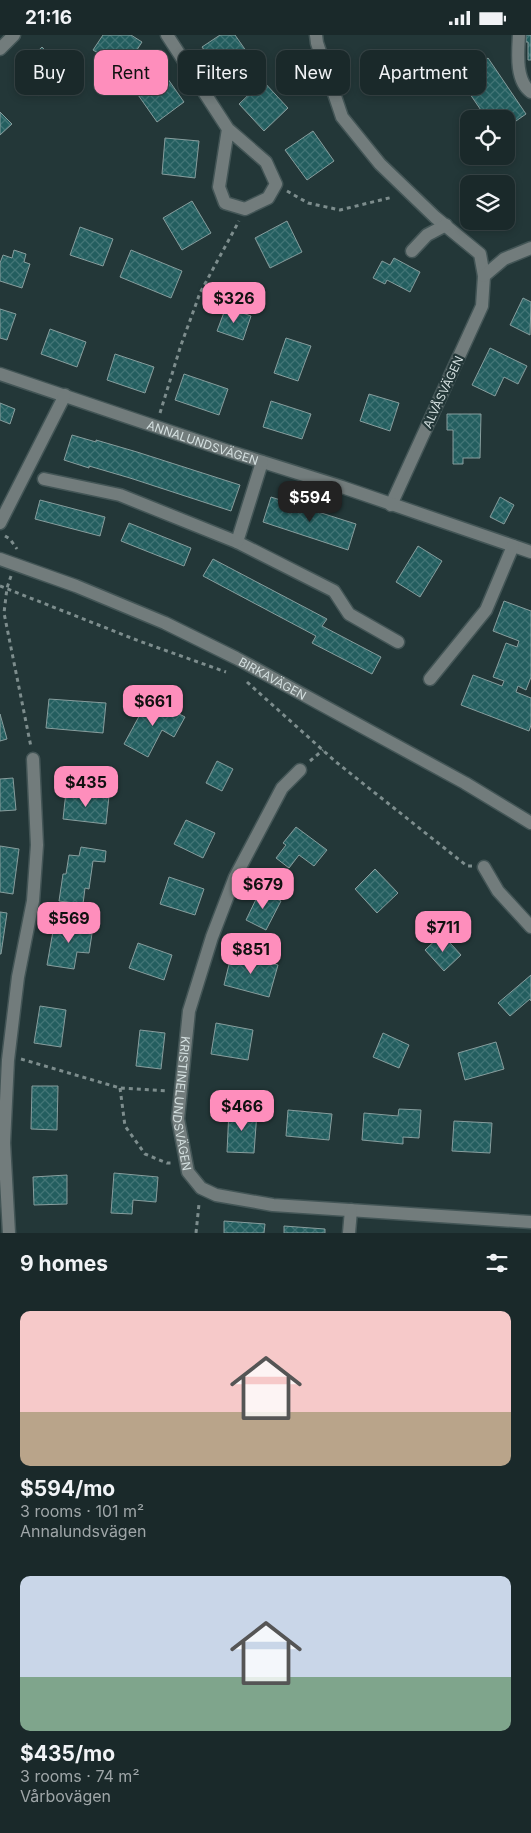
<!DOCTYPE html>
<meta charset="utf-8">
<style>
body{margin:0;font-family:Inter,sans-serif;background:#233132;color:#f1f3f6;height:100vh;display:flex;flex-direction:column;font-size:19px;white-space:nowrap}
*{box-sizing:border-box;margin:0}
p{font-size:16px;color:#9fa6a8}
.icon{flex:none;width:28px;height:28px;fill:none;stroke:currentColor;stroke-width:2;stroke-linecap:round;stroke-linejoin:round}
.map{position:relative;height:1198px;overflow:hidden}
.side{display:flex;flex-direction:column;background:#1a292a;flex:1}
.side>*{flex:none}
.hud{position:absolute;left:15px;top:15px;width:501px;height:45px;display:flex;gap:10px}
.controls{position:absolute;left:460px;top:75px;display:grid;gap:10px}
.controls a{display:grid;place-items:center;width:55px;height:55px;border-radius:10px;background:#1a292a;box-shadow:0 2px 8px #0003,0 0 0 1px #384547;font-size:25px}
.price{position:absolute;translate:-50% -42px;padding:0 11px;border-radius:10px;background:#fe8ebc;color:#111;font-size:16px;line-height:32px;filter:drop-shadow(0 1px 2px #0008)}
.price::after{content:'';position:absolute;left:50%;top:30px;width:15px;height:11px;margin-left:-8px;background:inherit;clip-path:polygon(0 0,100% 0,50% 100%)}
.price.current{background:#222;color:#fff}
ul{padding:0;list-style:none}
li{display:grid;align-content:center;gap:10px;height:265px;padding:0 20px}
li span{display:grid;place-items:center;height:155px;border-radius:10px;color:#555}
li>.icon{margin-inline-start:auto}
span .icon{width:90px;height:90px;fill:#fffc;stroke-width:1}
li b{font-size:21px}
h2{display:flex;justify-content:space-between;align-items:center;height:60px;padding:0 20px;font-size:21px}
.tag{padding:0 18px;border-radius:10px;background:#1a292a;box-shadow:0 2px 8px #0003,0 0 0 1px #384547;font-size:18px;line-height:45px}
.tag.current{background:#fe8ebc;color:#111}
.status{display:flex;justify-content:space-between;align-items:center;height:35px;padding:0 25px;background:#1a292a;direction:ltr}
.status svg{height:14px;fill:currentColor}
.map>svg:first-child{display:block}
</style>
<div class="status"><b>21:16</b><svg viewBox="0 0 49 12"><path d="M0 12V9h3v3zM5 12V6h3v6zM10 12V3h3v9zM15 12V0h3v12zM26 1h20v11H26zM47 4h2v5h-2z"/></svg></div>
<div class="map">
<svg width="531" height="1198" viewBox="0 0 531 1198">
<defs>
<pattern id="building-cross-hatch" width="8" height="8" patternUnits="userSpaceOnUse" patternTransform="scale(1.25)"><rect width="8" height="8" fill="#235e5f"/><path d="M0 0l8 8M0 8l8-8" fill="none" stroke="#427576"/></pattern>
</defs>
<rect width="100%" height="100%" fill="#233738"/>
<path fill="url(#building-cross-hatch)" stroke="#879d9d" d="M103 0H131L142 7 124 35 93 15Z
M220 0H235L251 23 223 42 202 12Z
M526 0H531V25H528V7H526Z
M42 12 65 36 38 61 16 37Z
M488 23 526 79 506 93V84H487L459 43Z
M163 37 184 67 157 87 136 57Z
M263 46 288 73 264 96 239 69Z
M0 77 12 89 0 100Z
M313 96 334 126 307 145 285 115Z
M165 103 199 106 195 143 162 139Z
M192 166 211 198 182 215 163 183Z
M287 186 302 217 270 233 255 203Z
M80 192 113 204 103 231 70 220Z
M14 215 26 219 24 227 30 229 22 253 0 246V228L3 220 12 223Z
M131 215 182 236 171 263 120 242Z
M394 223 420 237 410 257 387 245 385 249 373 243 382 226 390 230Z
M523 263 531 267 530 300 510 290Z
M226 272 251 281 243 305 217 296Z
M0 274 16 279 7 305 0 303Z
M50 294 86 307 77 332 41 319Z
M286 303 311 311 298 346 274 338Z
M490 313 527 331 518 349 504 342 495 361 472 350Z
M115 319 154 332 145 358 107 345Z
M184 339 228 354 219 380 175 365Z
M369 359 399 368 390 396 360 386Z
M271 366 311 379 302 404 263 392Z
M0 368 15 374 10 389 0 385Z
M447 379H481L480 423H463V429H453V395H447Z
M72 400 96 407V405L137 417 240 450 231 476 130 443 89 431V433L64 425Z
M271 462 356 489 348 515 263 487Z
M500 462 514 470 504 489 490 482Z
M40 465 105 482 100 501 35 484Z
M129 488 191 513 184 531 121 506Z
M418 511 442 526 420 562 396 547Z
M213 524 327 584 322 591 381 622 372 639 312 608 316 601 203 541Z
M504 566 531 576V642L526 655 518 651 516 657 531 663V690L529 696 461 670 473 640 502 651 504 646 493 642 506 608 517 612 519 606 493 596Z
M149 663 185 682 174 702 162 695 148 722 124 709Z
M49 664 106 668 103 698 46 693Z
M0 679 7 704 0 706Z
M217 726 233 734 222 756 206 748Z
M13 743 16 775 0 776V744Z
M66 757 109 761 106 789 63 784Z
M186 785 215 798 203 823 174 809Z
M296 792 327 815 314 831 299 820 289 833 276 823 286 810 283 808Z
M0 811 19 814 13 859 0 857Z
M81 812 106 816 105 827 93 826 89 854 85 853 83 869 59 866 63 839H66L69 820 79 821Z
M375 834 398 858 377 878 355 854Z
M169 842 204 854 195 880 160 869Z
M260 856 281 866 266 895 246 885Z
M0 877 7 878 1 919H0Z
M55 885 93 892 89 918 77 917 74 934 47 930Z
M442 899 461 920 444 936 425 915Z
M138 908 172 920 164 945 129 933Z
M232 917 278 930 269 962 224 950Z
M531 940V966L530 964 510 981 498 968Z
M40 971 66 975 61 1012 34 1008Z
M216 988 253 995 248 1025 211 1019Z
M140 995 165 998 161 1034 136 1031Z
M383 998 409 1010 399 1033 373 1022Z
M496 1007 504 1034 465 1045 458 1018Z
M32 1051H58L57 1095 31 1094Z
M399 1074 421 1075 419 1103 403 1102V1109L362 1105 364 1078 398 1081Z
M229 1075 257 1077 254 1118 227 1117Z
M288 1075 332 1079 329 1105 286 1101Z
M454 1086 492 1088 490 1118 452 1116Z
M114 1138 158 1142 156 1167 133 1165 132 1179 111 1178Z
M67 1140V1169L34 1170 33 1142Z
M224 1186 265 1189 264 1198H224Z
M284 1191 325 1194V1198H284Z"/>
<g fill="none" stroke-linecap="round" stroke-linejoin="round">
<g stroke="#435556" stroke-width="15">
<g id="minor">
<path d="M167 0 228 94 266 127 276 149 268 163 245 174 225 168 219 152 228 94"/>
<path d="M316 0 317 8 342 82 380 129 435 182 480 219 484 241 482 271 391 470"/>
<path d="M519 0C518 17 515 46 531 57"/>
<path d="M0 14 14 0"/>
<path d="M412 216 427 200 446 190"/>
<path d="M484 241 504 224 531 213"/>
<path id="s1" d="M0 339 225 415 342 452 531 517"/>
<path d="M44 444 120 460 237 507 334 556 349 579 398 607"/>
<path d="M0 488 65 360"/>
<path d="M237 507 262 427"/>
<path id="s2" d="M0 524 76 551 165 588 236 623 465 748 531 788"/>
<path d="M430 644 486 575 513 511"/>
<path id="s3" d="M300 735 282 753 235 842 212 902 189 976 178 1084 188 1137 201 1153 216 1160 273 1170 531 1187"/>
<path d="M484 832 498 856 531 892"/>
<path d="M9 1198 4 1108 8 1025 18 942 33 866 37 810 33 724"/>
<path d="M349 1198 351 1175"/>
</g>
</g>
<path stroke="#7d8d8d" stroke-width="3" stroke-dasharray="4 4" stroke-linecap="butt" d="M287 156 308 168 340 175 393 162
M160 378 181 310 200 258 239 186
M5 501 10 504 17 514
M11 541 7 553 4 578 31 712
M0 551 139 606 226 637
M247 647 336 727 467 831H472
M310 726 323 715
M21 1024 120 1053 168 1056
M120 1053 125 1091 145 1119 167 1128H172
M196 1198 199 1169"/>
<use href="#minor" stroke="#727c7c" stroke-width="12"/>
</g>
<g text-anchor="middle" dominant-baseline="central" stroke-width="4.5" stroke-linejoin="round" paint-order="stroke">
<g font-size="12" fill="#d3dfdf" stroke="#233738">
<text transform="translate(443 357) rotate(-65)">ALVÅSVÄGEN</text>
<text stroke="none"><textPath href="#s1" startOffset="214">ANNALUNDSVÄGEN</textPath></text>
<text stroke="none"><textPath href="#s2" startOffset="298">BIRKAVÄGEN</textPath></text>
<text stroke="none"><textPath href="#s3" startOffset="361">KRISTINELUNDSVÄGEN</textPath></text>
</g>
</g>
</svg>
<div class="controls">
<a><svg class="icon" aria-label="locate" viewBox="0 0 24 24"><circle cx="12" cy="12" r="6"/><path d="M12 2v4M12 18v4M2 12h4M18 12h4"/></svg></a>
<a><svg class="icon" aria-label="layers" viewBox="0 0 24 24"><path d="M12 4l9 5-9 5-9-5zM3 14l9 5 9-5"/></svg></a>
</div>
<b class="price" style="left:234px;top:289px">$326</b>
<b class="price current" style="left:310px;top:488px">$594</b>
<b class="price" style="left:153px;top:692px">$661</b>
<b class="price" style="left:86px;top:773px">$435</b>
<b class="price" style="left:263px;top:875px">$679</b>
<b class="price" style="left:69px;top:909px">$569</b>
<b class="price" style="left:443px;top:918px">$711</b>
<b class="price" style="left:251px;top:940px">$851</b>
<b class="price" style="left:242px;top:1097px">$466</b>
<div class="hud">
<a class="tag">Buy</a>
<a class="tag current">Rent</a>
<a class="tag">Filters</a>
<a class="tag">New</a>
<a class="tag">Apartment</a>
</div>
</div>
<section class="side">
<h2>9 homes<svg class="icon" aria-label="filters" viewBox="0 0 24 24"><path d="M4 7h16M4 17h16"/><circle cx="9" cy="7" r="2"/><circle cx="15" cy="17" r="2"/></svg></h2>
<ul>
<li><span style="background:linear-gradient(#f6c9c9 65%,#b9a48a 0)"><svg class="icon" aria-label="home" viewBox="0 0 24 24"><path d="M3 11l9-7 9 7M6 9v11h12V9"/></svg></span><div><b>$594/mo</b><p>3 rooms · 101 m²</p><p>Annalundsvägen</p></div></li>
<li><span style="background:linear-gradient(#c9d6e8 65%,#7fa58c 0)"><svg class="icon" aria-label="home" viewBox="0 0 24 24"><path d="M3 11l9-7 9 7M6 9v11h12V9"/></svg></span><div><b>$435/mo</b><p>3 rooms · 74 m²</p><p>Vårbovägen</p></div></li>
</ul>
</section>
